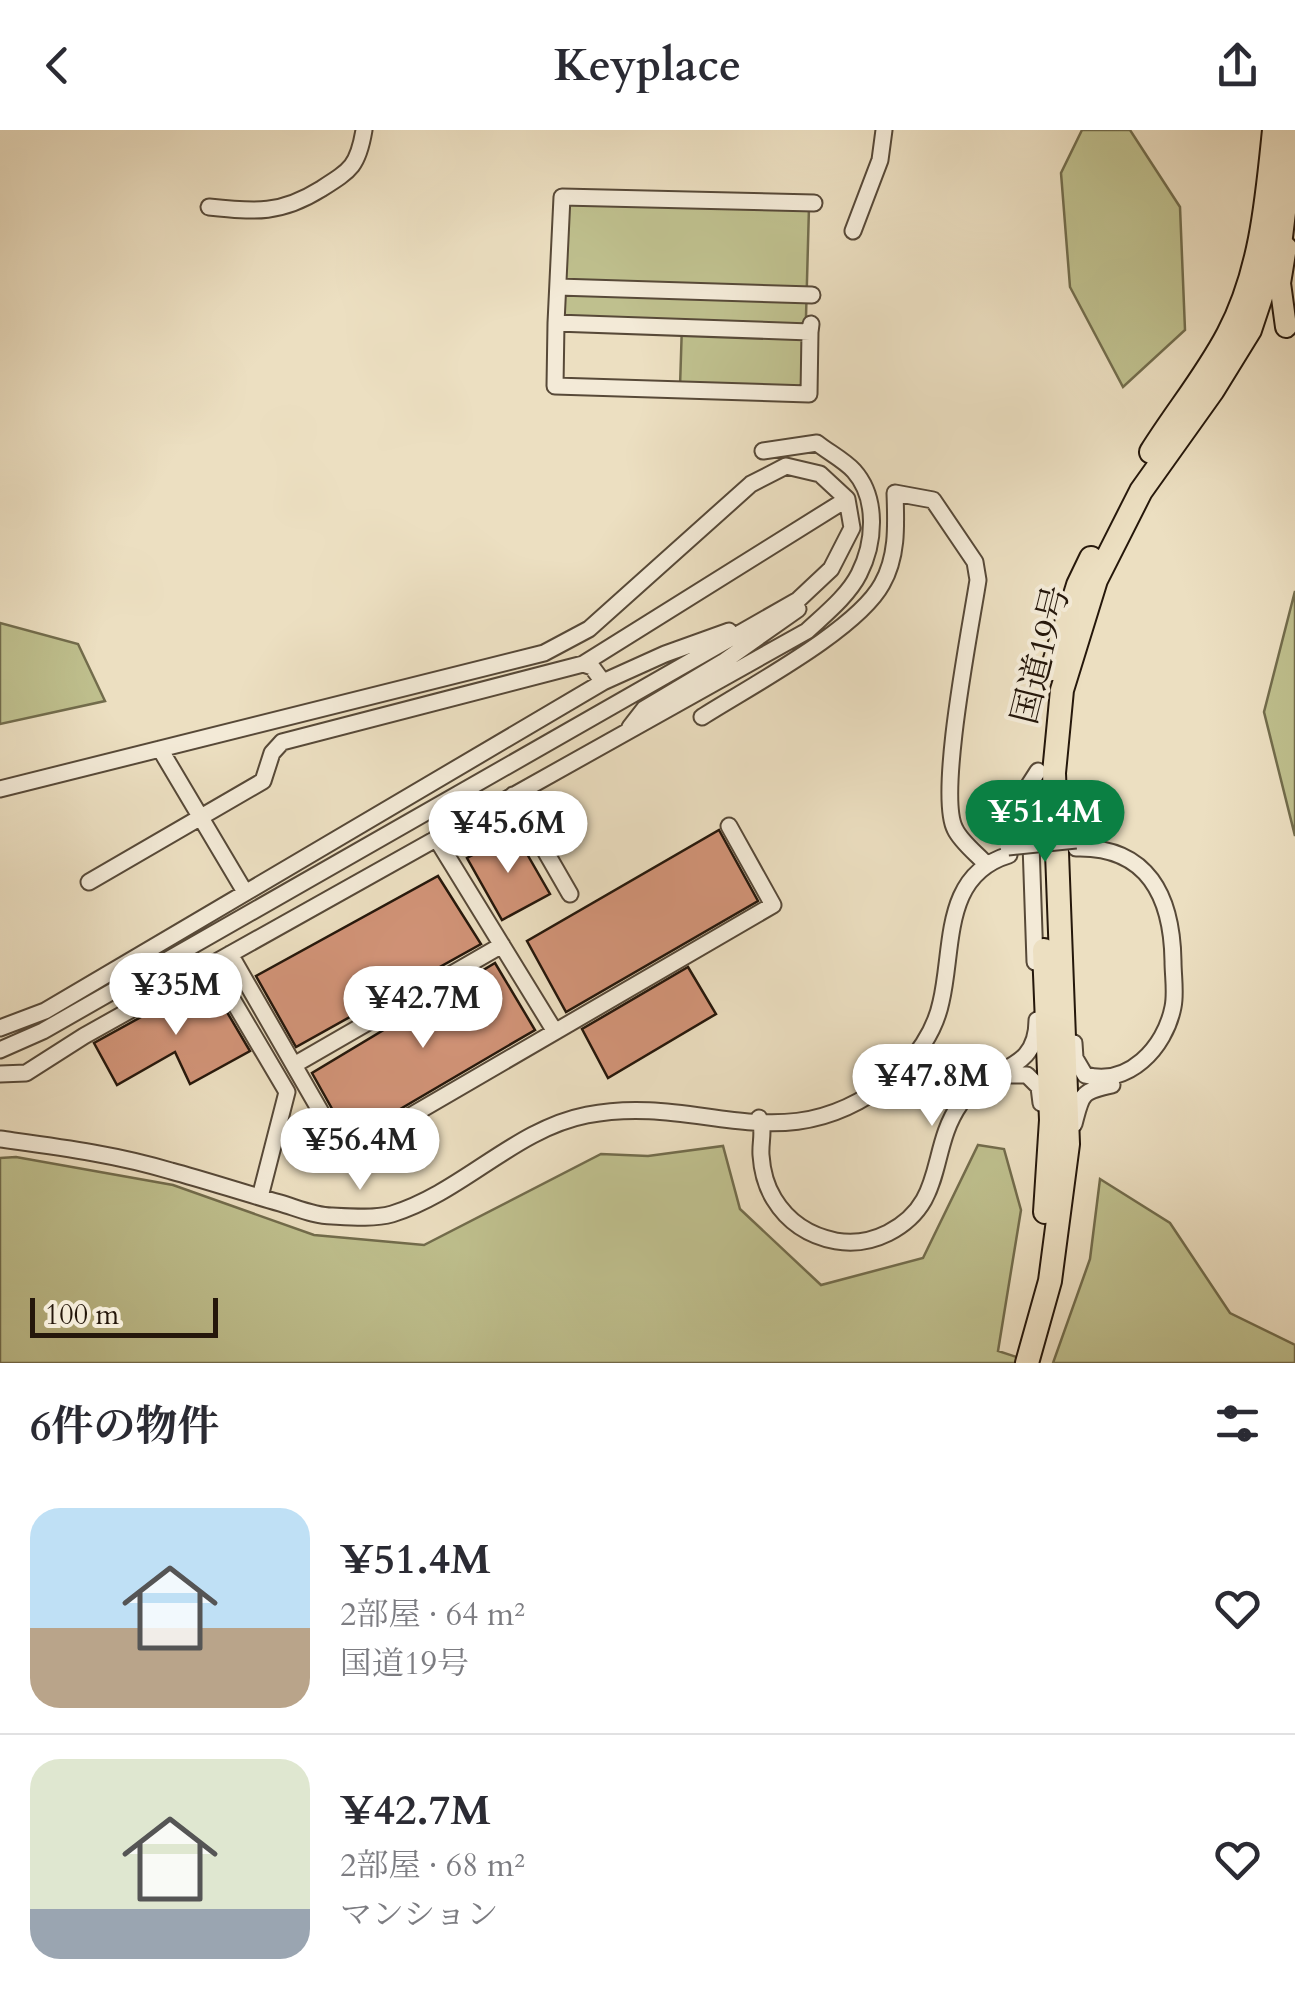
<!DOCTYPE html>
<html lang="ja">
<meta charset="utf-8">
<style>
body{margin:0;font-family:Cardo,"Noto Serif JP",serif;background:#f2f2f3;color:#2b2b33;height:100vh;display:flex;flex-direction:column;font-size:38px;white-space:nowrap}
*{box-sizing:border-box;margin:0}
p{font-size:32px;color:#7c7c81}
.icon{flex:none;width:55px;height:55px;fill:none;stroke:currentColor;stroke-width:2;stroke-linecap:round;stroke-linejoin:round}
.map{position:relative;height:1233px;overflow:hidden}
.panel{display:flex;flex-direction:column;background:#fff;flex:1}
.panel>*{flex:none}
.scale{position:absolute;left:30px;bottom:25px;width:188px;box-sizing:border-box;padding-left:10px;border:5px solid #25170b;border-top:0;font-size:28px;line-height:35px;white-space:nowrap;color:#25170b;-webkit-text-stroke:8px #f3ead7;paint-order:stroke}
.price{position:absolute;translate:-50% -85px;padding:0 22px;border-radius:35px;background:#fff;color:#222;font-size:32px;line-height:65px;filter:drop-shadow(0 2px 5px #0008)}
.price::after{content:'';position:absolute;left:50%;top:60px;width:30px;height:22px;margin-left:-15px;background:inherit;clip-path:polygon(0 0,100% 0,50% 100%)}
.price.current{background:#0b8043;color:#fff}
ul{padding:0;list-style:none}
li{display:flex;align-items:center;gap:30px;height:250px;padding:0 30px}
li+li{border-top:2px solid #e1e1e2}
li span{display:grid;place-items:center;flex:none;width:280px;height:200px;border-radius:30px;color:#555}
li>.icon{margin-inline-start:auto}
span .icon{width:120px;height:120px;fill:#fffc;stroke-width:1}
li b{font-size:42px}
h2{display:flex;justify-content:space-between;align-items:center;height:120px;padding:0 30px;font-size:42px}
header{display:flex;justify-content:space-between;align-items:center;height:130px;padding:0 30px;background:#fff;font-size:45px;font-weight:700}
.map>svg:first-child{display:block}
</style>
<header><svg class="icon" aria-label="back" viewBox="0 0 24 24"><path d="M15 5l-7 7 7 7"/></svg>Keyplace<svg class="icon" aria-label="share" viewBox="0 0 24 24"><path d="M12 15V3M7 8l5-5 5 5M5 13v7h14v-7"/></svg></header>
<div class="map">
<svg width="1295" height="1233" viewBox="0 0 1295 1233">
<rect width="100%" height="100%" fill="#ecdfc1"/>
<filter id="stains"><feTurbulence type="fractalNoise" baseFrequency=".002" numOctaves="4"/><feColorMatrix values="0 0 0 0 .2 0 0 0 0 .09 0 0 0 0 .02 0 0 0 .5 -.17"/></filter>
<radialGradient id="worn" r=".72"><stop offset=".6" stop-color="#630" stop-opacity="0"/><stop offset="1" stop-color="#630" stop-opacity=".3"/></radialGradient>
<path fill="#bfc08e" stroke="#726c4c" stroke-width="2.5" d="M1082 0H1130L1180 77 1185 200 1123 257 1070 157 1061 43Z
M566 71 809 77 804 260 680 257 682 194 560 189Z
M1295 461V706L1264 582Z
M0 493 78 514 105 571 0 594Z
M978 1015 1004 1019 1021 1080 998 1221 1035 1233H0V1028L16 1027 173 1055 314 1105 424 1115 601 1024 648 1026 723 1016 740 1079 821 1155 923 1128Z
M1100 1049 1170 1093 1230 1183 1295 1215V1233H1053L1090 1129Z"/>
<path fill="#d19377" stroke="#25170b" stroke-width="2.5" d="M719 700 758 771 566 882 527 811Z
M515 703 550 764 502 790 467 728Z
M438 746 481 814 296 917 256 846Z
M495 833 535 900 349 1009 312 943Z
M688 837 716 884 608 948 582 899Z
M208 850 250 921 190 954 175 922 117 955 94 913Z"/>
<g fill="none" stroke-linecap="round" stroke-linejoin="round">
<g stroke="#574938" stroke-width="19">
<path id="minor" d="M209 77C256 82 281 84 321 59 351 40 358 36 364 0
M853 101 880 30 884 0
M558 157 812 165
M556 193 555 256 809 264 810 202
M811 194 810 202 556 193 562 67 814 73
M583 534 847 369
M702 587C749 557 857 500 882 454 898 426 896 394 895 363L933 370 975 432 978 450C971 496 937 665 955 699 961 712 977 724 986 734
M630 597 644 579 723 532 798 479
M160 619 245 762
M0 659 544 523 589 499 751 354 786 336 820 344 847 369 852 398 831 439 798 470 43 901 0 920
M513 665 570 764
M436 708 554 900
M89 752 263 651 272 623 282 612 583 534 592 537 603 552
M230 824 345 1024 773 775 729 696
M1035 832 1029 655 1038 641
M212 835 287 962 260 1067
M0 898 45 881 603 552 665 524 729 501
M1074 913 1075 928 1085 945C1128 957 1165 918 1173 877 1176 863 1173 846 1173 831 1172 767 1148 716 1076 718
M294 935 502 815
M0 944 26 943 84 906 807 501C824 485 848 466 859 444 875 413 878 368 854 341 844 330 828 322 817 313L763 321
M995 951 1006 945H1027L1039 957 1041 973
M759 988C765 999 760 1012 761 1025 762 1040 766 1056 774 1069 788 1092 810 1106 836 1111 853 1114 872 1111 888 1103 947 1073 928 1020 960 974 987 933 1037 946 1037 890
M1074 994C1082 964 1080 962 1112 955
M0 1009C58 1017 115 1024 171 1041 208 1051 244 1063 280 1073 297 1078 315 1086 332 1086 350 1087 375 1089 392 1084 463 1062 515 999 587 985 702 962 784 1037 893 948 916 929 935 901 941 872 954 817 942 745 1009 725"/>
</g>
<g stroke="#25170b" stroke-width="24">
<path id="major" d="M1286 117 1280 153 1286 197"/>
</g>
<g stroke="#25170b" stroke-width="26">
<path id="highway" d="M1151 322C1176 282 1206 246 1228 204 1261 142 1267 69 1274 0
M1052 539 1078 455 1091 428
M1044 820 1051 990 1045 1082
M1027 1233 1050 1151 1068 1014 1054 643 1062 560 1096 450 1141 361 1213 260 1250 200 1281 107 1294 0"/>
</g>
<use href="#minor" stroke="#f3ead7" stroke-width="15"/>
<use href="#major" stroke="#ecdfc1" stroke-width="20"/>
<use href="#highway" stroke="#ecdfc1" stroke-width="22"/>
<g stroke="#574938" stroke-width="19" stroke-linecap="butt">
<path id="minor-bridge" d="M1008 717 1076 710"/>
</g>
<use href="#minor-bridge" stroke="#f3ead7" stroke-width="15"/>
</g>
<g text-anchor="middle" dominant-baseline="central" stroke-width="8" stroke-linejoin="round" paint-order="stroke">
<g font-size="35" fill="#25170b" stroke="#f3ead7">
<text transform="translate(1041 525) rotate(-76)">国道19号</text>
</g>
</g>
<rect width="100%" height="100%" filter="url(#stains)"/>
<rect width="100%" height="100%" fill="url(#worn)"/>
</svg>
<div class="scale">100 m</div>
<b class="price current" style="left:1045px;top:735px">¥51.4M</b>
<b class="price" style="left:508px;top:746px">¥45.6M</b>
<b class="price" style="left:176px;top:908px">¥35M</b>
<b class="price" style="left:423px;top:921px">¥42.7M</b>
<b class="price" style="left:932px;top:999px">¥47.8M</b>
<b class="price" style="left:360px;top:1063px">¥56.4M</b>
</div>
<section class="panel">
<h2>6件の物件<svg class="icon" aria-label="filters" viewBox="0 0 24 24"><path d="M4 7h16M4 17h16"/><circle cx="9" cy="7" r="2"/><circle cx="15" cy="17" r="2"/></svg></h2>
<ul>
<li><span style="background:linear-gradient(#bfe0f5 60%,#b9a48a 0)"><svg class="icon" aria-label="home" viewBox="0 0 24 24"><path d="M3 11l9-7 9 7M6 9v11h12V9"/></svg></span><div><b>¥51.4M</b><p>2部屋 · 64 m²</p><p>国道19号</p></div><svg class="icon" aria-label="heart" viewBox="0 0 24 24"><path d="M12 20l-8-8c-3-5 5-10 8-4 3-6 11-1 8 4z"/></svg></li>
<li><span style="background:linear-gradient(#dfe7d0 75%,#9aa5b1 0)"><svg class="icon" aria-label="home" viewBox="0 0 24 24"><path d="M3 11l9-7 9 7M6 9v11h12V9"/></svg></span><div><b>¥42.7M</b><p>2部屋 · 68 m²</p><p>マンション</p></div><svg class="icon" aria-label="heart" viewBox="0 0 24 24"><path d="M12 20l-8-8c-3-5 5-10 8-4 3-6 11-1 8 4z"/></svg></li>
</ul>
</section>
